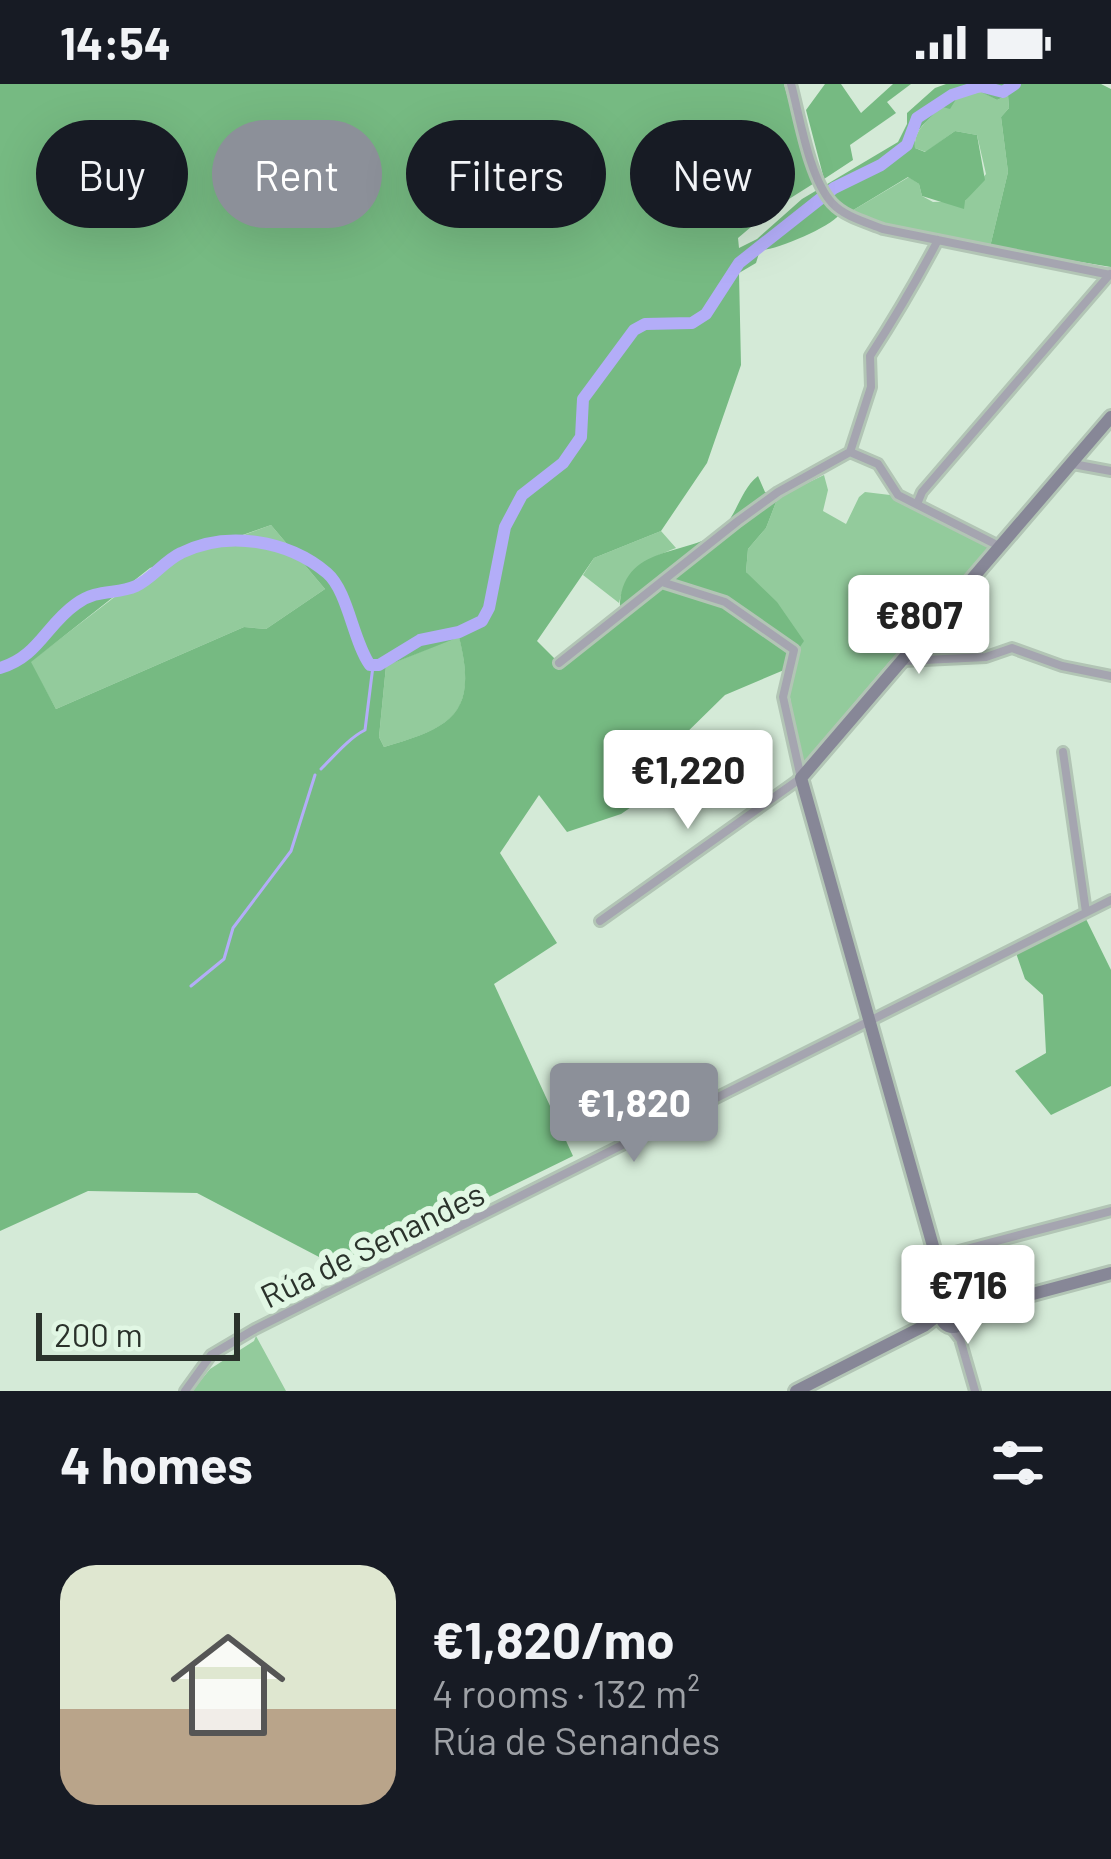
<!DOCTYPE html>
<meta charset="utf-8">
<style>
body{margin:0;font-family:Barlow,sans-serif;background:#20242c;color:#f1f3f6;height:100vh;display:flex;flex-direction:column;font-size:45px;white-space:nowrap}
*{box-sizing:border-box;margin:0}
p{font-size:39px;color:#9ea1a6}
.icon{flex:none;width:66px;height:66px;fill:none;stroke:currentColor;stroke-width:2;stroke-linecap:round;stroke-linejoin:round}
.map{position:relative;height:1307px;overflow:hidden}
.side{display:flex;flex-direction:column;background:#171b24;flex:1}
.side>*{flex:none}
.guide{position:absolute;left:36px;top:36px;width:1041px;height:108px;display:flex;gap:24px}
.scale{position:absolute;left:36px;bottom:30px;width:204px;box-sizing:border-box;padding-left:12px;border:6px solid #2a322b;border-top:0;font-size:33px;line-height:42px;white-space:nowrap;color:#2a322b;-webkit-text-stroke:9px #e1f7e4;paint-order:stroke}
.price{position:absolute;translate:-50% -102px;padding:0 27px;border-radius:12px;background:#fff;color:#222;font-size:39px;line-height:78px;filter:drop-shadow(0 3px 6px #0008)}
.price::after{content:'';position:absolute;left:50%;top:72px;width:36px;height:27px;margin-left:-18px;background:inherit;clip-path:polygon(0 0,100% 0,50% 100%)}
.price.on{background:#8c9099;color:#fff}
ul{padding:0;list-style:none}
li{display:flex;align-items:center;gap:36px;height:300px;padding:0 60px}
li span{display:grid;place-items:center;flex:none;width:336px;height:240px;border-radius:36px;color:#555}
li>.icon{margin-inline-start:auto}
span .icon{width:144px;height:144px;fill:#fffc;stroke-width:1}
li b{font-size:51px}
h2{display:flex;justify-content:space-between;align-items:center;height:144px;padding:0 60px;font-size:51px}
.pill{padding:0 42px;border-radius:54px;background:#171b24;box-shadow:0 12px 48px #0002;font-size:42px;line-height:108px}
.pill.on{background:#8c9099;color:#fff}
.status{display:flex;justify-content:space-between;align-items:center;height:84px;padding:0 60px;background:#171b24;direction:ltr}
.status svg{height:33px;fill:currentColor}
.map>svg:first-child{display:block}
</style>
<div class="status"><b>14:54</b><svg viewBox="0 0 49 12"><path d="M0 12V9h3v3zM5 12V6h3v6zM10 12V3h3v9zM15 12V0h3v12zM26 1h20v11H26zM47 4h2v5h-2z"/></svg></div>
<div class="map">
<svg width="1111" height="1307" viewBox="0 0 1111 1307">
<rect width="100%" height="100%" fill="#d4ead7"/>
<path fill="#93cb9c" d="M982 8 997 16 1008 11 1009 24 1001 33 1008 88 990 163 886 141 850 128 909 93 919 100 922 112 933 118 965 117 986 90 977 51 955 47 926 68 915 64C914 41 931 39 939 21L959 12Z
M824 391 828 406 823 427 846 440 859 413 865 408 890 411 990 462 991 468 890 577 805 677 800 675 788 601 797 577 796 566 746 488 748 465 766 444 778 413Z
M271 441 325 505 266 545 244 543 56 625 30 578 151 485Z
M661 447 676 464C647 475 627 486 619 519L583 491 594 474Z
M459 552C478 629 454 643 384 663L379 653 386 582Z
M256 1252 286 1307H192L210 1285 254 1257Z"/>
<path fill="#76ba82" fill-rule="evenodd" d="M0 0H784L806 77 816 98 770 127 738 154 739 164 757 155 802 115 898 58 907 40V29L935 4 946 0H1101L1111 5V183L990 163 1008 88 1001 33 1009 24 1008 11 997 16 981 8 958 12 950 25 939 22C931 39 913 41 915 64L925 68 955 47 977 51 985 96 965 117 964 125 922 112 919 100 908 93 850 128 836 127 839 131C830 143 775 167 760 166L756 179 739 189 741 281 707 379 661 447 594 474 537 557 555 575 620 526C619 458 691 473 721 446 738 430 740 406 758 392L765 408 778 413 766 444 748 465 746 488 777 518 804 557 784 586 725 611 674 661 649 711 621 730 567 748 539 711 500 769 557 859 494 900 573 1072 342 1185 197 1109 88 1107 0 1147ZM271 441 325 505 266 545 244 543 56 625 31 578 150 484ZM459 553C478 629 453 643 384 663L379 653 386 582Z
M825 0H841L861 29 893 0H911L887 18 896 29 850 61 853 76 824 95 806 26Z
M1086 835 1111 886V1002L1051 1031 1015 987 1046 969 1043 911 1025 895 1016 869Z"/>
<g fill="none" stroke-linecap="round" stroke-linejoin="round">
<path stroke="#b3adf8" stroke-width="3" d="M321 685C334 672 349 654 365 646L373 582
M191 902 224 875 233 844 291 767 315 691"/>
<path stroke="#b3adf8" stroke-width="12" d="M0 584C38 573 46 541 76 520 98 504 116 511 136 502 153 494 164 477 181 469 227 446 288 456 327 489 348 507 353 557 370 581H379L420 556 459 548 482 537 489 524 505 443 522 411 563 379 581 353 583 315 634 246 645 240 692 239 706 230 739 179 834 104 881 81 907 61 917 34 952 11 980 2 1003 8 1015 0"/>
<g stroke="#b2c5b5" stroke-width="14">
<path id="street" d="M791 0C800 33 809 94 832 119 845 133 866 138 883 145L1111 191
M850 368 878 380 898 411 999 462
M1073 380 1111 387
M917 420 922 408 1110 190
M903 577 986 573 1012 564 1062 582 1111 592
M559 579 738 437 778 408 850 368 871 303 870 272C894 235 917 196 938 156
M1063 668 1086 828
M600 837 801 694 783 613 794 566 725 518 665 499
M936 1173 1111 1127
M950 1242 960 1255 975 1307
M185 1307 211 1271 255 1245 1111 816"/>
</g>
<g stroke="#b2c5b5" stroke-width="18">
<path id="secondary" d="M955 1219 942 1194 801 694 1111 333
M941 1231a12 12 0 1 1 24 0a12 12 0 1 1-24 0Z
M961 1222H988L1111 1189
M796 1307 924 1242 942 1228"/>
</g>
<use href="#street" stroke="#a5a5b0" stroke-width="8"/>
<use href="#secondary" stroke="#878797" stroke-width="12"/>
</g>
<g text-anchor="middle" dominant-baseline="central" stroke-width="12" stroke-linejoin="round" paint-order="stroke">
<g font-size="33" fill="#2a322b" stroke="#e1f7e4">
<text transform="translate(372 1160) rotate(-26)">Rúa de Senandes</text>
</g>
</g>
</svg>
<div class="scale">200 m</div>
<b class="price" style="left:919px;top:593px">€807</b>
<b class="price" style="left:688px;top:748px">€1,220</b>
<b class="price on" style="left:634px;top:1081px">€1,820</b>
<b class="price" style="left:968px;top:1263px">€716</b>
<div class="guide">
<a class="pill">Buy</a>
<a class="pill on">Rent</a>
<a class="pill">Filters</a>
<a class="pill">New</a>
</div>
</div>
<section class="side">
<h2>4 homes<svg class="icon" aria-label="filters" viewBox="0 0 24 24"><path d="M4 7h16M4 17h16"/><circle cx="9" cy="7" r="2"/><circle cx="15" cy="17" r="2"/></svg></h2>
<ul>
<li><span style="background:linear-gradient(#dfe7d0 60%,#b9a48a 0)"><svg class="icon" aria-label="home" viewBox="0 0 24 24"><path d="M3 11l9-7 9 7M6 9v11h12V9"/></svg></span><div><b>€1,820/mo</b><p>4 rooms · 132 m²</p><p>Rúa de Senandes</p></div></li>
</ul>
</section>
